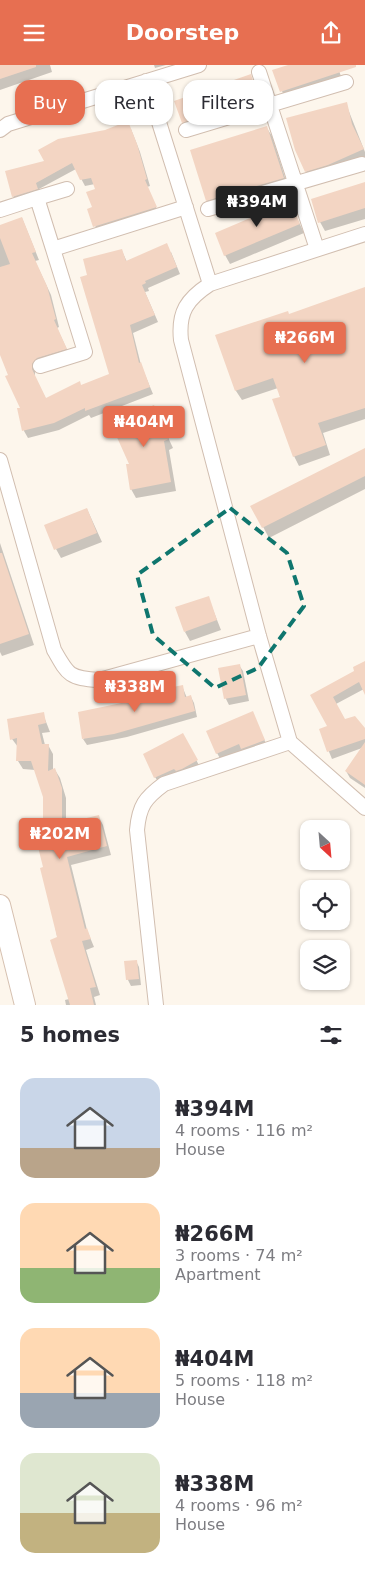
<!DOCTYPE html>
<meta charset="utf-8">
<style>
body{margin:0;font-family:"DejaVu Sans",sans-serif;background:#f2f2f3;color:#2b2b33;height:100vh;display:flex;flex-direction:column;font-size:19px;white-space:nowrap}
*{box-sizing:border-box;margin:0}
p{font-size:16px;color:#7c7c81}
.icon{flex:none;width:28px;height:28px;fill:none;stroke:currentColor;stroke-width:2;stroke-linecap:round;stroke-linejoin:round}
.map{position:relative;height:940px;overflow:hidden}
.panel{display:flex;flex-direction:column;background:#fff;flex:1}
.panel>*{flex:none}
.guide{position:absolute;left:15px;top:15px;width:335px;height:45px;display:flex;gap:10px}
.needle{width:32px;rotate:154deg}
.controls{position:absolute;left:300px;top:755px;display:grid;gap:10px}
.controls a{display:grid;place-items:center;width:50px;height:50px;border-radius:10px;background:#fff;box-shadow:0 1px 4px #0004;font-size:25px}
.price{position:absolute;translate:-50% -42px;padding:0 11px;border-radius:5px;background:#e76f51;color:#fff;font-size:16px;line-height:32px;filter:drop-shadow(0 1px 2px #0008)}
.price::after{content:'';position:absolute;left:50%;top:30px;width:15px;height:11px;margin-left:-8px;background:inherit;clip-path:polygon(0 0,100% 0,50% 100%)}
.price.current{background:#222;color:#fff}
ul{padding:0;list-style:none}
li{display:flex;align-items:center;gap:15px;height:125px;padding:0 20px}
li span{display:grid;place-items:center;flex:none;width:140px;height:100px;border-radius:15px;color:#555}
li>.icon{margin-inline-start:auto}
span .icon{width:60px;height:60px;fill:#fffc;stroke-width:1}
li b{font-size:21px}
h2{display:flex;justify-content:space-between;align-items:center;height:60px;padding:0 20px;font-size:21px}
.chip{padding:0 18px;border-radius:15px;background:#fff;box-shadow:0 1px 4px #0004;font-size:18px;line-height:45px}
.chip.current{background:#e76f51;color:#fff}
header{display:flex;justify-content:space-between;align-items:center;height:65px;padding:0 20px;background:#e76f51;color:#fff;font-size:22px;font-weight:600}
.map>svg:first-child{display:block}
</style>
<header><svg class="icon" aria-label="menu" viewBox="0 0 24 24"><path d="M4 6h16M4 12h16M4 18h16"/></svg>Doorstep<svg class="icon" aria-label="share" viewBox="0 0 24 24"><path d="M12 15V3M7 8l5-5 5 5M5 13v7h14v-7"/></svg></header>
<div class="map">
<svg width="365" height="940" viewBox="0 0 365 940">
<rect width="100%" height="100%" fill="#fdf6ec"/>
<path fill="#0003" d="M0 0H50L52 7 0 25Z
M154 0H166L155 3Z
M292 0H337L343 17 286 36 274 6Z
M250 10 262 42 188 66 183 57Z
M346 39 365 87V95L311 115 306 106Z
M266 62 272 71 288 122 212 144 207 135Z
M131 64 140 87 150 121 147 122 159 149 98 168 89 145 94 143 96 124 95 119 85 121 76 104 39 124 40 130 17 138 13 132 46 97Z
M365 118V154L325 166 320 157Z
M290 138 304 168 230 199 225 190Z
M22 153 39 195 35 196 51 230 59 262 57 263 70 291 42 300 35 307V313L46 334 111 310 88 210 122 186 127 197 171 187 180 209 148 223 149 226 145 227 158 257 133 268 141 300 153 329 91 353 89 350 59 365 28 373 24 366 21 344 0 287V163Z
M365 224V354L323 368 330 390 299 401 294 391 278 323 242 335 236 326 217 271 289 250Z
M158 351 173 383 169 385 176 426 136 433 131 424 130 400Z
M365 385V424L269 473 252 441Z
M87 444 102 477 61 493 56 484Z
M0 478 34 580 2 591 0 587Z
M208 532 221 565 190 576 185 567Z
M365 597V625L364 624 336 639 345 656 365 664V723L350 713 346 706 362 683 332 694 320 665 329 661 312 630 356 606Z
M239 600 243 606 249 636 229 640 226 634 219 604Z
M182 621 187 633 191 632 194 638 197 652 127 672 87 680 83 674 137 640Z
M252 648 269 685 222 697 217 688Z
M43 649 50 667 42 668 45 680H48L53 689V706L55 705 60 713 66 733V760L98 751 103 760 111 790 71 800 87 865 94 882 86 885 100 930 94 932 96 940H66L65 935 69 934 44 803V732L35 705 23 704 18 696V682L12 674Z
M182 669 200 702 159 718 155 712Z
M136 896 139 902 141 920 131 921 128 915 126 897Z"/>
<path fill="#f3d5c3" d="M0 0H36V2L0 14Z
M288 0H356V2L280 27 272 5Z
M251 9 258 33 182 58 174 36Z
M347 37 352 59 364 84 328 100 305 107 295 85 286 53Z
M128 56 137 79 147 114 145 115 157 142 93 162 87 144 92 142 86 127 95 124 91 113 80 115 72 98 36 118 38 124 12 132 5 106 44 96 38 85 58 74 105 65Z
M267 61 284 113 206 136 190 85Z
M365 117V143L318 158 311 134Z
M290 136 300 159 224 191 215 168Z
M22 152 36 187 32 188 47 221 56 254 54 255 67 284 37 293 32 299V304L46 333 80 316 81 320 109 309 80 212 87 210 83 194 122 184 126 196 167 178 177 202 145 216 146 218 142 220 155 250 130 260 139 298 141 297 150 322 85 346V343L54 358 22 366 17 343H20L5 311 8 310 0 290V202L10 199 0 173V160Z
M365 222V343L318 358 326 380 293 392 272 334 280 332 273 313 235 326 215 270 288 246 289 249Z
M154 340 169 374 164 376 171 417 130 425 126 399H129L111 359Z
M365 383V411L262 463 250 441Z
M87 443 97 468 54 485 44 460Z
M0 488H2L29 569 0 579Z
M209 531 217 555 184 567 175 542Z
M365 596V630L359 617 333 632 345 654 355 651 365 663V674L327 687 319 664 327 661 310 630 354 606 353 602Z
M240 599 246 630 224 634 218 603Z
M183 620 185 632 191 630 195 646 114 669 82 674 78 647 136 635 137 639 163 624Z
M253 646 265 675 241 684 239 679 216 689 206 666Z
M44 647 46 658 38 660 42 679H49L48 706 55 703 62 723V759L99 750 107 781 67 792 85 864 87 863 91 874 82 876 96 922 90 923 94 940H70L50 875 57 872 40 803 43 802 34 766 43 764V732L31 696H16L17 673 10 675 7 654Z
M183 668 198 695 182 704 176 706 174 704 154 713 143 689Z
M365 677V720L345 706Z
M137 895 139 914 126 915 124 896Z"/>
<g fill="none" stroke-linecap="round" stroke-linejoin="round">
<g stroke="#d1beb0" stroke-width="16">
<path id="street" d="M259 7 317 184
M146 16 210 219
M0 65 8 59 199 0
M186 65 346 17
M37 133 67 124
M208 144 362 99
M0 145 37 133 53 184
M365 169 210 219C187 234 178 247 181 275L259 571 290 677 365 743
M40 301 85 287 53 184 186 142
M0 395 54 585C68 610 69 613 99 615L259 571
M156 940 137 765C139 741 145 733 164 719L290 677"/>
</g>
<g stroke="#d6c0b0" stroke-width="22">
<path id="secondary" d="M0 840 25 940"/>
</g>
<use href="#street" stroke="#fff" stroke-width="14"/>
<use href="#secondary" stroke="#fff" stroke-width="20"/>
</g>
<path fill="none" stroke="#0f766e" stroke-width="4" stroke-dasharray="10 6" stroke-linejoin="round" d="M230 443 287 488 304 541 258 603 215 623 153 570 137 510Z"/>
</svg>
<div class="controls">
<a><svg class="needle" viewBox="-14 -14 28 28"><path d="M0-13l5 13h-10z" fill="#e53935"/><path d="M0 13l5-13h-10z" fill="#7c7c81"/></svg></a>
<a><svg class="icon" aria-label="locate" viewBox="0 0 24 24"><circle cx="12" cy="12" r="6"/><path d="M12 2v4M12 18v4M2 12h4M18 12h4"/></svg></a>
<a><svg class="icon" aria-label="layers" viewBox="0 0 24 24"><path d="M12 4l9 5-9 5-9-5zM3 14l9 5 9-5"/></svg></a>
</div>
<b class="price current" style="left:257px;top:163px">₦394M</b>
<b class="price" style="left:305px;top:299px">₦266M</b>
<b class="price" style="left:144px;top:383px">₦404M</b>
<b class="price" style="left:135px;top:648px">₦338M</b>
<b class="price" style="left:60px;top:795px">₦202M</b>
<div class="guide">
<a class="chip current">Buy</a>
<a class="chip">Rent</a>
<a class="chip">Filters</a>
</div>
</div>
<section class="panel">
<h2>5 homes<svg class="icon" aria-label="filters" viewBox="0 0 24 24"><path d="M4 7h16M4 17h16"/><circle cx="9" cy="7" r="2"/><circle cx="15" cy="17" r="2"/></svg></h2>
<ul>
<li><span style="background:linear-gradient(#c9d6e8 70%,#b9a48a 0)"><svg class="icon" aria-label="home" viewBox="0 0 24 24"><path d="M3 11l9-7 9 7M6 9v11h12V9"/></svg></span><div><b>₦394M</b><p>4 rooms · 116 m²</p><p>House</p></div></li>
<li><span style="background:linear-gradient(#ffd9b3 65%,#8fb573 0)"><svg class="icon" aria-label="home" viewBox="0 0 24 24"><path d="M3 11l9-7 9 7M6 9v11h12V9"/></svg></span><div><b>₦266M</b><p>3 rooms · 74 m²</p><p>Apartment</p></div></li>
<li><span style="background:linear-gradient(#ffd9b3 65%,#9aa5b1 0)"><svg class="icon" aria-label="home" viewBox="0 0 24 24"><path d="M3 11l9-7 9 7M6 9v11h12V9"/></svg></span><div><b>₦404M</b><p>5 rooms · 118 m²</p><p>House</p></div></li>
<li><span style="background:linear-gradient(#dfe7d0 60%,#c2b280 0)"><svg class="icon" aria-label="home" viewBox="0 0 24 24"><path d="M3 11l9-7 9 7M6 9v11h12V9"/></svg></span><div><b>₦338M</b><p>4 rooms · 96 m²</p><p>House</p></div></li>
</ul>
</section>
